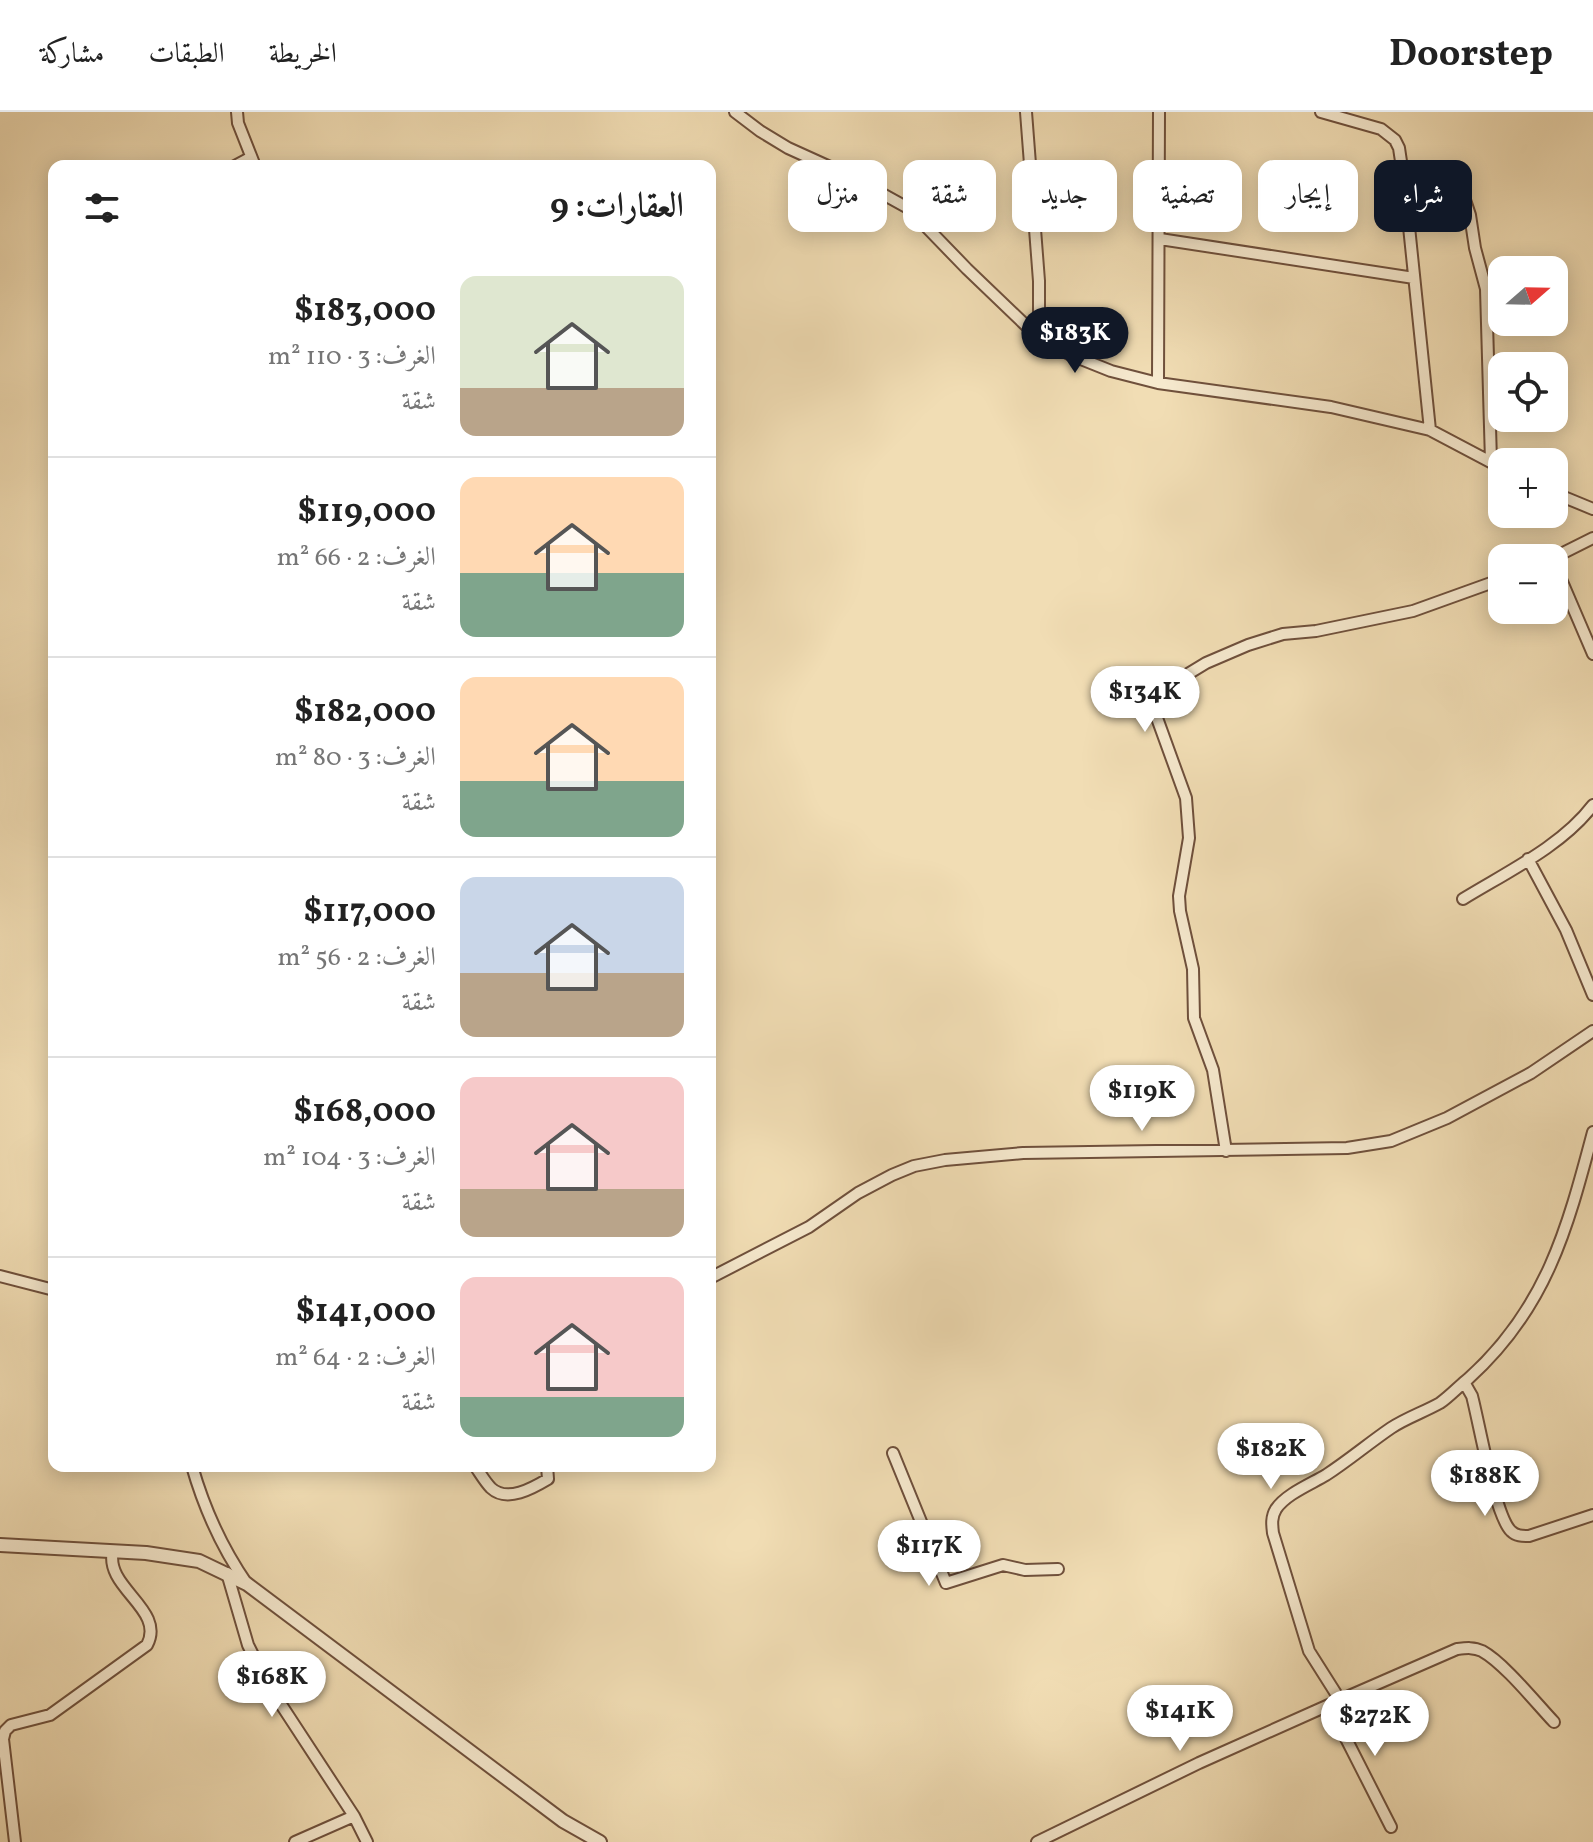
<!DOCTYPE html>
<html lang="ar">
<meta charset="utf-8">
<style>
body{margin:0;font-family:Vollkorn,Amiri,serif;background:#f6f6f6;color:#222;direction:rtl;height:100vh;display:flex;flex-direction:column;font-size:30px;white-space:nowrap}
*{box-sizing:border-box;margin:0}
p{font-size:26px;color:#767676}
.icon{flex:none;width:44px;height:44px;fill:none;stroke:currentColor;stroke-width:2;stroke-linecap:round;stroke-linejoin:round}
.map{position:relative;flex:1;overflow:hidden;direction:ltr}
.panel{position:absolute;left:48px;top:48px;width:668px;height:1312px;display:flex;flex-direction:column;background:#fff;border-radius:16px;box-shadow:0 4px 20px #0003;direction:rtl}
.panel>*{flex:none}
.banner{position:absolute;left:740px;top:48px;width:732px;height:72px;direction:rtl;display:flex;gap:16px}
.needle{width:52px;rotate:70deg}
.controls{position:absolute;left:1488px;top:144px;display:grid;gap:16px}
.controls a{display:grid;place-items:center;width:80px;height:80px;border-radius:16px;background:#fff;box-shadow:0 4px 20px #0003;font-size:40px}
.price{position:absolute;translate:-50% -68px;padding:0 18px;border-radius:28px;background:#fff;color:#222;font-size:26px;line-height:52px;filter:drop-shadow(0 2px 4px #0008)}
.price::after{content:'';position:absolute;left:50%;top:48px;width:24px;height:18px;margin-left:-12px;background:inherit;clip-path:polygon(0 0,100% 0,50% 100%)}
.price.current{background:#111827;color:#fff}
ul{padding:0;list-style:none}
li{display:flex;align-items:center;gap:24px;height:200px;padding:0 32px}
li+li{border-top:2px solid #e0e0e0}
li span{display:grid;place-items:center;flex:none;width:224px;height:160px;border-radius:16px;color:#555}
li>.icon{margin-inline-start:auto}
span .icon{width:96px;height:96px;fill:#fffc;stroke-width:1}
li b{font-size:34px}
h2{display:flex;justify-content:space-between;align-items:center;height:96px;padding:0 32px;font-size:34px}
.tag{padding:0 28px;border-radius:16px;background:#fff;box-shadow:0 4px 20px #0003;font-size:28px;line-height:72px}
.tag.current{background:#111827;color:#fff}
header{display:flex;align-items:center;gap:48px;box-sizing:border-box;height:112px;padding:0 40px;background:#fff;border-bottom:2px solid #e0e0e0}
header strong{font-size:38px}
nav{display:flex;gap:44px;margin-inline-start:auto;font-size:28px}
.map>svg:first-child{display:block}
</style>
<header>
<strong>Doorstep</strong>
<nav><a>الخريطة</a><a>الطبقات</a><a>مشاركة</a></nav>
</header>
<div class="map">
<svg width="1593" height="1730" viewBox="0 0 1593 1730">
<rect width="100%" height="100%" fill="#f1ddb4"/>
<filter id="stains"><feTurbulence type="fractalNoise" baseFrequency=".0025" numOctaves="4"/><feColorMatrix values="0 0 0 0 .2 0 0 0 0 .09 0 0 0 0 .02 0 0 0 .5 -.17"/></filter>
<radialGradient id="worn" r=".72"><stop offset=".6" stop-color="#630" stop-opacity="0"/><stop offset="1" stop-color="#630" stop-opacity=".3"/></radialGradient>
<g fill="none" stroke-linecap="round" stroke-linejoin="round">
<g stroke="#6f503c" stroke-width="14">
<path id="minor" d="M237 0 238 11 255 54
M735 0 760 19 788 36 852 65 908 96 967 157 1039 226 1071 243 1111 259 1158 271 1331 295 1430 318 1502 356
M1026 0 1039 169V226
M1321 0 1381 17 1395 28 1399 36 1405 76 1430 318
M235 54 250 46
M1458 67 1470 103 1475 136 1486 177 1491 349
M1160 127 1414 166
M1158 271 1159 0
M1554 381 1593 397
M1553 446 1593 426
M1554 451 1593 542
M1528 747 1566 818 1593 883
M1463 787C1507 760 1562 734 1593 693
M1226 1039 1213 958 1194 906 1193 857 1180 799 1179 784 1189 726 1186 686 1157 606 1153 590 1155 582 1206 551 1248 533 1283 522 1316 519 1413 499 1502 467
M0 1164 54 1178
M710 1166 809 1115 858 1081 892 1063 914 1054 945 1048 1023 1041 1347 1036 1391 1029 1447 1006 1531 961 1593 919
M1464 1270 1472 1284C1479 1310 1495 1404 1511 1419 1516 1424 1522 1424 1529 1424L1593 1403
M893 1341 946 1471 1003 1453 1025 1458 1058 1457
M192 1354C204 1396 222 1436 247 1472
M475 1354C480 1361 485 1370 491 1376 507 1391 533 1376 548 1367L547 1354
M227 1461 248 1533 267 1571 354 1704 367 1730
M1329 1593 1391 1715
M1554 1610C1536 1591 1504 1551 1482 1539 1474 1535 1466 1536 1457 1537L1340 1588 1309 1539 1273 1421C1272 1413 1271 1405 1276 1397 1286 1382 1311 1372 1326 1363 1349 1348 1369 1331 1391 1316 1406 1306 1424 1300 1440 1291 1450 1284 1458 1275 1468 1267 1546 1197 1567 1118 1593 1020
M15 1730 3 1627 5 1619 11 1613 50 1603 147 1533C166 1497 104 1476 113 1439
M295 1730 354 1704
M1037 1730 1199 1651 1340 1588"/>
</g>
<g stroke="#6f503c" stroke-width="16">
<path id="tertiary" d="M0 1433 146 1441 199 1449 247 1472 563 1709 600 1730"/>
</g>
<use href="#minor" stroke="#f6e9ce" stroke-width="10"/>
<use href="#tertiary" stroke="#f6e9ce" stroke-width="12"/>
</g>
<rect width="100%" height="100%" filter="url(#stains)"/>
<rect width="100%" height="100%" fill="url(#worn)"/>
</svg>
<div class="controls">
<a><svg class="needle" viewBox="-14 -14 28 28"><path d="M0-13l5 13h-10z" fill="#e53935"/><path d="M0 13l5-13h-10z" fill="#767676"/></svg></a>
<a><svg class="icon" aria-label="locate" viewBox="0 0 24 24"><circle cx="12" cy="12" r="6"/><path d="M12 2v4M12 18v4M2 12h4M18 12h4"/></svg></a>
<a>+</a>
<a>−</a>
</div>
<b class="price current" style="left:1075px;top:263px">$183K</b>
<b class="price" style="left:1145px;top:622px">$134K</b>
<b class="price" style="left:1142px;top:1021px">$119K</b>
<b class="price" style="left:1271px;top:1379px">$182K</b>
<b class="price" style="left:1485px;top:1406px">$188K</b>
<b class="price" style="left:929px;top:1476px">$117K</b>
<b class="price" style="left:272px;top:1607px">$168K</b>
<b class="price" style="left:1180px;top:1641px">$141K</b>
<b class="price" style="left:1375px;top:1646px">$272K</b>
<div class="banner">
<a class="tag current">شراء</a>
<a class="tag">إيجار</a>
<a class="tag">تصفية</a>
<a class="tag">جديد</a>
<a class="tag">شقة</a>
<a class="tag">منزل</a>
</div>
<section class="panel">
<h2>العقارات: 9<svg class="icon" aria-label="filters" viewBox="0 0 24 24"><path d="M4 7h16M4 17h16"/><circle cx="9" cy="7" r="2"/><circle cx="15" cy="17" r="2"/></svg></h2>
<ul>
<li><span style="background:linear-gradient(#dfe7d0 70%,#b9a48a 0)"><svg class="icon" aria-label="home" viewBox="0 0 24 24"><path d="M3 11l9-7 9 7M6 9v11h12V9"/></svg></span><div><b>$183,000</b><p>الغرف: 3 · 110 m²</p><p>شقة</p></div></li>
<li><span style="background:linear-gradient(#ffd9b3 60%,#7fa58c 0)"><svg class="icon" aria-label="home" viewBox="0 0 24 24"><path d="M3 11l9-7 9 7M6 9v11h12V9"/></svg></span><div><b>$119,000</b><p>الغرف: 2 · 66 m²</p><p>شقة</p></div></li>
<li><span style="background:linear-gradient(#ffd9b3 65%,#7fa58c 0)"><svg class="icon" aria-label="home" viewBox="0 0 24 24"><path d="M3 11l9-7 9 7M6 9v11h12V9"/></svg></span><div><b>$182,000</b><p>الغرف: 3 · 80 m²</p><p>شقة</p></div></li>
<li><span style="background:linear-gradient(#c9d6e8 60%,#b9a48a 0)"><svg class="icon" aria-label="home" viewBox="0 0 24 24"><path d="M3 11l9-7 9 7M6 9v11h12V9"/></svg></span><div><b>$117,000</b><p>الغرف: 2 · 56 m²</p><p>شقة</p></div></li>
<li><span style="background:linear-gradient(#f6c9c9 70%,#b9a48a 0)"><svg class="icon" aria-label="home" viewBox="0 0 24 24"><path d="M3 11l9-7 9 7M6 9v11h12V9"/></svg></span><div><b>$168,000</b><p>الغرف: 3 · 104 m²</p><p>شقة</p></div></li>
<li><span style="background:linear-gradient(#f6c9c9 75%,#7fa58c 0)"><svg class="icon" aria-label="home" viewBox="0 0 24 24"><path d="M3 11l9-7 9 7M6 9v11h12V9"/></svg></span><div><b>$141,000</b><p>الغرف: 2 · 64 m²</p><p>شقة</p></div></li>
</ul>
</section>
</div>
